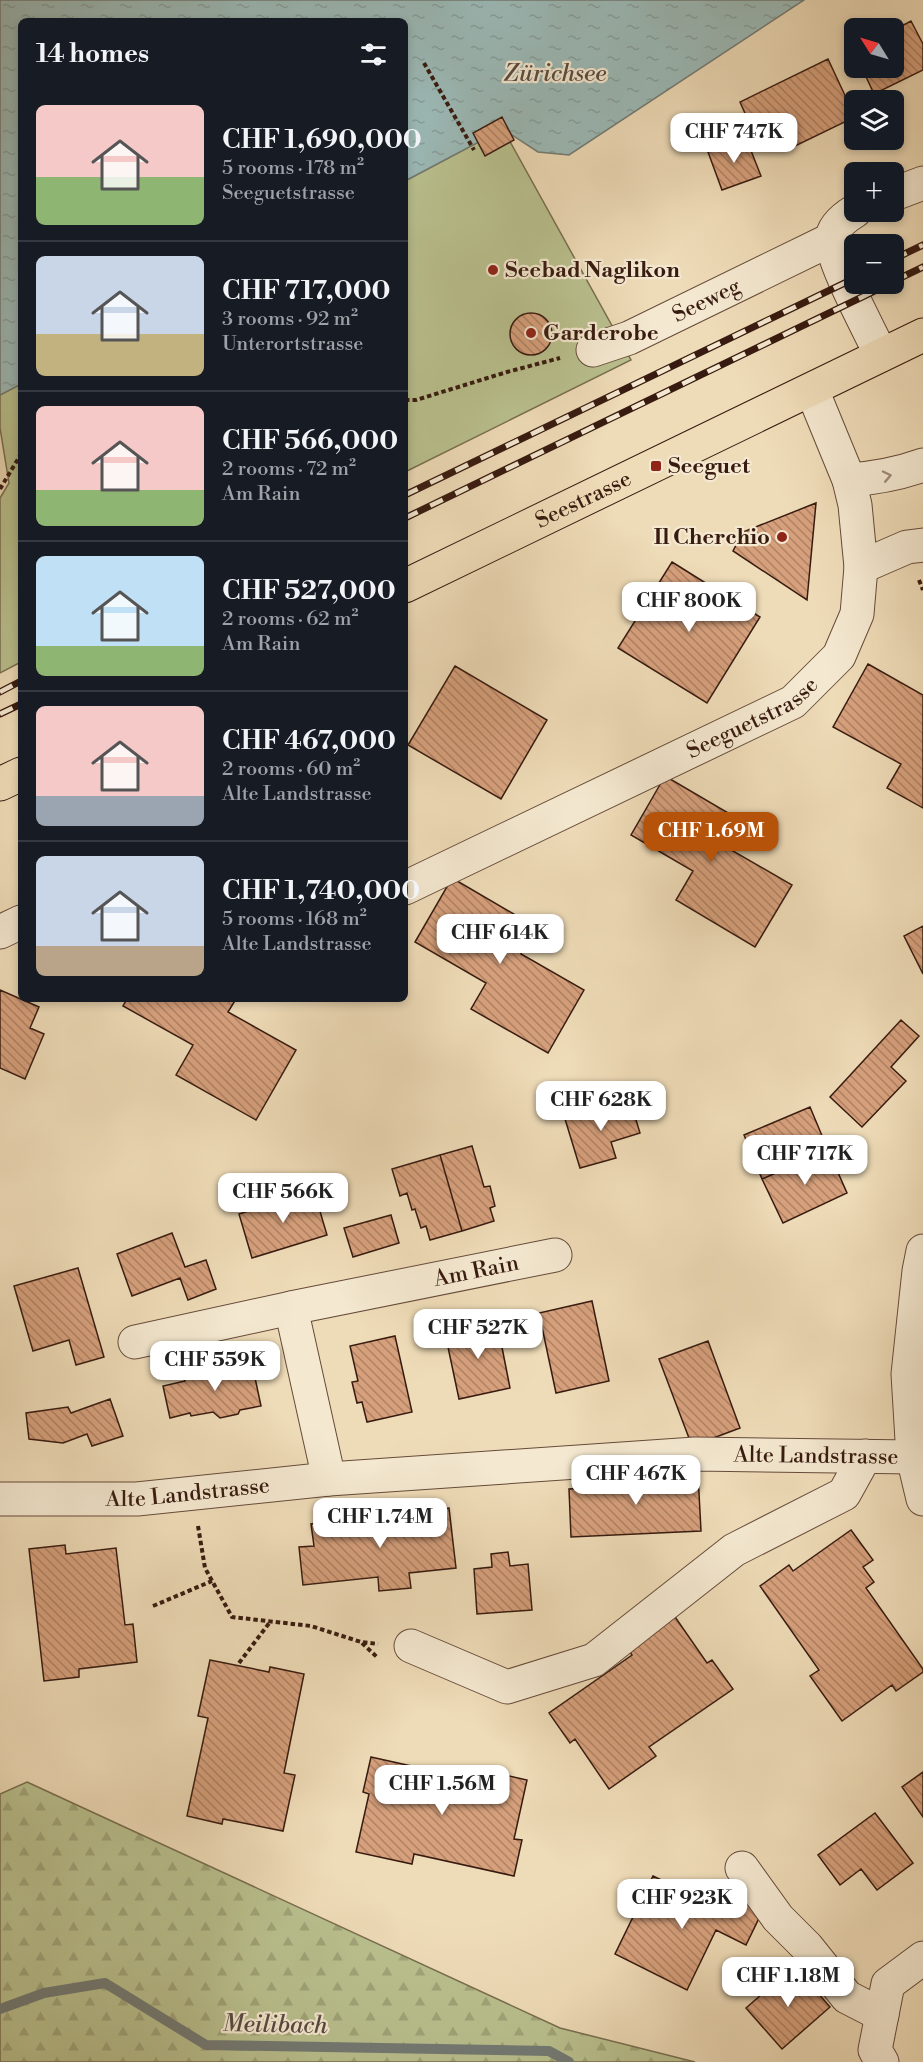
<!DOCTYPE html>
<meta charset="utf-8">
<style>
body{margin:0;font-family:"Libre Bodoni",serif;background:#20242c;color:#f1f3f6;height:100vh;display:flex;flex-direction:column;font-size:22px;white-space:nowrap}
*{box-sizing:border-box;margin:0}
p{font-size:20px;color:#9ea1a6}
.icon{flex:none;width:33px;height:33px;fill:none;stroke:currentColor;stroke-width:2;stroke-linecap:round;stroke-linejoin:round}
.map{position:relative;flex:1;overflow:hidden}
.drawer{position:absolute;left:18px;top:18px;width:390px;height:984px;display:flex;flex-direction:column;background:#171b24;border-radius:9px;box-shadow:0 3px 9px #0003}
.drawer>*{flex:none}
.needle{width:39px;rotate:307deg}
.tools{position:absolute;left:844px;top:18px;display:grid;gap:12px}
.tools a{display:grid;place-items:center;width:60px;height:60px;border-radius:9px;background:#171b24;box-shadow:0 3px 9px #0003;font-size:30px}
.price{position:absolute;translate:-50% -51px;padding:0 14px;border-radius:12px;background:#fff;color:#222;font-size:20px;line-height:39px;filter:drop-shadow(0 2px 3px #0008)}
.price::after{content:'';position:absolute;left:50%;top:36px;width:18px;height:14px;margin-left:-9px;background:inherit;clip-path:polygon(0 0,100% 0,50% 100%)}
.price.on{background:#b45309;color:#fff}
ul{padding:0;list-style:none}
li{display:flex;align-items:center;gap:18px;height:150px;padding:0 18px}
li+li{border-top:2px solid #363941}
li span{display:grid;place-items:center;flex:none;width:168px;height:120px;border-radius:9px;color:#555}
li>.icon{margin-inline-start:auto}
span .icon{width:72px;height:72px;fill:#fffc;stroke-width:1}
li b{font-size:26px}
h2{display:flex;justify-content:space-between;align-items:center;height:72px;padding:0 18px;font-size:26px}
.map>svg:first-child{display:block}
</style>
<div class="map">
<svg width="923" height="2062" viewBox="0 0 923 2062">
<defs>
<pattern id="forest-firs" width="22" height="20" patternUnits="userSpaceOnUse" patternTransform="scale(1.5)"><rect width="22" height="20" fill="#b9c08e"/><path d="M5 1l3.5 6h-7zM16 11l3.5 6h-7z" fill="#a0a479"/></pattern>
<pattern id="water-ripples" width="26" height="14" patternUnits="userSpaceOnUse" patternTransform="scale(1.5)"><rect width="26" height="14" fill="#9bb9b6"/><path d="M2 4q2-2 4 0t4 0M15 11q2-2 4 0t4 0" fill="none" stroke="#869e9b"/></pattern>
<pattern id="building-back-hatch" width="6" height="6" patternUnits="userSpaceOnUse" patternTransform="scale(1.5)"><rect width="6" height="6" fill="#d6a07c"/><path d="M-1 5l2 2M0 0l6 6M5-1l2 2" fill="none" stroke="#af8264"/></pattern>
</defs>
<rect width="100%" height="100%" fill="#eedbb7"/>
<filter id="stains"><feTurbulence type="fractalNoise" baseFrequency=".00333" numOctaves="4"/><feColorMatrix values="0 0 0 0 .2 0 0 0 0 .09 0 0 0 0 .02 0 0 0 .5 -.17"/></filter>
<radialGradient id="worn" r=".72"><stop offset=".6" stop-color="#630" stop-opacity="0"/><stop offset="1" stop-color="#630" stop-opacity=".3"/></radialGradient>
<path fill="url(#forest-firs)" stroke="#786e4f" stroke-width="1.5" d="M27 1782 560 2028 695 2062H0V1794Z"/>
<path fill="#b9c08e" stroke="#786e4f" stroke-width="1.5" d="M503 129 631 360 405 472V181Z
M21 384V662L0 673V498L9 483 0 428V395Z"/>
<path fill="url(#water-ripples)" stroke="#737a74" stroke-width="1.5" d="M0 0H804L569 155 538 152 503 129 405 181V21H21V384L0 395Z"/>
<g fill="none" stroke-linecap="round" stroke-linejoin="round">
<path stroke="#737a74" stroke-width="10" d="M0 2009 44 1993 105 1983 206 2045 549 2051 569 2062"/>
</g>
<path fill="url(#building-back-hatch)" stroke="#381b10" stroke-width="1.5" d="M911 21 923 44V70L874 94 862 68H894V30Z
M828 59 855 117 793 147 783 125 756 138 740 102Z
M502 117 514 140 485 156 473 133Z
M746 138 761 176 722 190 708 152Z
M510 334a21 21 0 1 1 42 0a21 21 0 1 1-42 0Z
M816 503 807 600 733 551 743 532Z
M672 562 760 617 707 703 618 648Z
M868 664 923 695V808L887 788 901 764 833 727Z
M455 666 547 720 501 799 408 745Z
M665 776 735 817 719 843 792 885 755 947 676 900 693 871 631 835Z
M452 878 536 927 521 954 584 990 548 1053 471 1009 486 983 415 942Z
M923 926V974L904 936Z
M0 990 39 1007 30 1028 44 1034 25 1079 0 1068Z
M127 999H236L228 1012 296 1050 256 1120 176 1075 193 1045 123 1006Z
M901 1020 919 1036 891 1067 906 1081 862 1127 830 1097Z
M630 1100 640 1133 611 1142 616 1158 580 1168 565 1119Z
M810 1107 828 1150 762 1179 744 1135Z
M472 1146 484 1187 490 1186 495 1206 490 1208 494 1221 462 1231 440 1155Z
M828 1150 847 1193 783 1223 762 1179Z
M440 1155 462 1231 430 1240 426 1226 421 1228 415 1209 412 1210 407 1193 400 1196 392 1169Z
M314 1191 327 1235 252 1258 239 1214Z
M391 1215 399 1243 353 1257 344 1228Z
M172 1233 185 1267 206 1260 216 1289 188 1300 180 1278 132 1296 117 1254Z
M78 1268 104 1357 76 1365 69 1340 33 1351 14 1286Z
M592 1301 609 1381 556 1393 539 1313Z
M497 1322 510 1388 459 1399 445 1333Z
M395 1336 412 1412 367 1422 362 1402 357 1403 352 1382 358 1381 350 1346Z
M708 1341 740 1428 692 1446 659 1359Z
M251 1359 261 1406 240 1410 238 1414 220 1418 213 1412 191 1416 190 1413 170 1418 163 1386 185 1381 184 1378 212 1372 215 1366Z
M110 1399 123 1436 92 1446 87 1434 63 1443 29 1439 26 1413 68 1407 71 1413Z
M698 1474 701 1531 571 1537 569 1489 588 1488 587 1480Z
M449 1508 456 1568 409 1573 411 1588 379 1591 378 1577 303 1585 299 1547 314 1546 311 1524Z
M851 1530 873 1560 863 1567 874 1582 866 1588 923 1669V1672L896 1691 892 1685 842 1721 810 1676 819 1670 760 1586 789 1565 793 1571Z
M65 1545 66 1554 116 1548 125 1625 133 1624 137 1662 79 1669V1677L44 1681 29 1549Z
M508 1552 510 1566 528 1564 532 1610 477 1614 474 1569 492 1567 491 1554Z
M673 1614 707 1663 712 1660 733 1689 649 1747 656 1756 609 1789 575 1739 570 1743 549 1713 632 1655 627 1647Z
M210 1660 269 1672 270 1667 304 1674 284 1773 295 1775 283 1831 223 1819 222 1824 187 1816 208 1718 198 1716Z
M371 1757 470 1779 472 1768 527 1780 514 1839 522 1840 514 1876 414 1854 412 1864 356 1852 369 1794 363 1792Z
M923 1772V1817L902 1787Z
M875 1813 913 1863 877 1890 861 1869 840 1885 818 1855Z
M653 1876 723 1910 733 1890 765 1906 746 1945 716 1930 687 1990 615 1954Z
M794 1966 830 2007 782 2049 746 2008Z"/>
<g fill="none" stroke-linecap="round" stroke-linejoin="round">
<g stroke="#664b3a" stroke-width="35">
<g id="minor">
<path d="M894 194 923 183"/>
<path d="M855 211C845 217 833 226 832 239 830 258 871 333 881 355"/>
<path id="s1" d="M593 350 629 338 832 239"/>
<path d="M849 480C876 478 898 474 923 465"/>
<path d="M861 567 907 547 923 545"/>
<path id="s2" d="M405 888 793 702 839 656 857 614 861 567 855 505 849 480 812 390"/>
<path d="M0 932 21 922"/>
<path d="M923 1251 919 1271 908 1374 913 1457 923 1499"/>
<path d="M135 1342 291 1308"/>
<path id="s3" d="M329 1479 291 1308 555 1255"/>
<path id="s4" d="M0 1499H137L329 1479 695 1454 913 1457"/>
<path d="M411 1646 507 1687 594 1660 734 1550 844 1494 865 1456"/>
<path d="M742 1868 778 1918 807 1947 847 1997 882 2015"/>
<path d="M882 2062 875 2050 888 1984 923 1958"/>
</g>
</g>
<g stroke="#381b10" stroke-width="35">
<g id="major">
<path id="s5" d="M405 586 923 335"/>
<path d="M0 784 21 774"/>
</g>
</g>
<path stroke="#381b10" stroke-width="4" stroke-dasharray="4.5 3" stroke-linecap="butt" d="M424 63 474 150
M405 400H416L507 372 560 358
M0 489 21 454
M919 580 923 590
M198 1526 205 1568 232 1617 311 1626 361 1642 378 1644
M153 1606 212 1581
M362 1643 378 1658
M239 1663 270 1622"/>
<use href="#minor" stroke="#f4e8d0" stroke-width="33"/>
<use href="#major" stroke="#eedbb7" stroke-width="33"/>
<g stroke="#381b10" stroke-width="7">
<path id="rail" d="M894 259 923 245
M894 281 923 267
M405 495 855 278
M405 518 889 284
M0 692 21 681
M0 714 21 704"/>
</g>
<use href="#rail" stroke="#f4e8d0" stroke-width="4.5" stroke-dasharray="14" stroke-linecap="butt"/>
</g>
<defs><path id="oneway-chevron" d="M-2-3.5L2.5 0L-2 3.5" fill="none" stroke-width="1.6" stroke-linecap="round" stroke-linejoin="round" transform="scale(1.5)"/></defs>
<use stroke="#9f8c7a" href="#oneway-chevron" transform="translate(887 476) rotate(-12)"/>
<g fill="#8f2418" stroke="#f4e8d0" stroke-width="2">
<circle cx="493" cy="270" r="6"/>
<circle cx="531" cy="333" r="6"/>
<rect x="650" y="460" width="12" height="12" rx="3"/>
<circle cx="782" cy="537" r="6"/>
</g>
<g text-anchor="middle" dominant-baseline="central" stroke-width="4.5" stroke-linejoin="round" paint-order="stroke">
<g font-size="22" font-weight="bold" fill="#381b10" stroke="#f4e8d0" text-anchor="start">
<text x="505" y="270">Seebad Naglikon</text>
<text x="543" y="333">Garderobe</text>
<text x="668" y="466">Seeguet</text>
<text x="770" y="537" text-anchor="end">Il Cherchio</text>
</g>
<g font-size="22" fill="#381b10" stroke="#f4e8d0">
<text stroke="none"><textPath href="#s1" startOffset="124">Seeweg</textPath></text>
<text stroke="none"><textPath href="#s5" startOffset="198">Seestrasse</textPath></text>
<text stroke="none"><textPath href="#s2" startOffset="387">Seeguetstrasse</textPath></text>
<text stroke="none"><textPath href="#s3" startOffset="364">Am Rain</textPath></text>
<text stroke="none"><textPath href="#s4" startOffset="818">Alte Landstrasse</textPath></text>
<text stroke="none"><textPath href="#s4" startOffset="188">Alte Landstrasse</textPath></text>
</g>
<g font-size="24" font-style="italic" fill="#564a42" stroke="#f4e8d0">
<text x="555" y="74">Zürichsee</text>
<text transform="translate(275 2025) rotate(1)">Meilibach</text>
</g>
</g>
<rect width="100%" height="100%" filter="url(#stains)"/>
<rect width="100%" height="100%" fill="url(#worn)"/>
</svg>
<div class="tools">
<a><svg class="needle" viewBox="-14 -14 28 28"><path d="M0-13l5 13h-10z" fill="#e53935"/><path d="M0 13l5-13h-10z" fill="#9ea1a6"/></svg></a>
<a><svg class="icon" aria-label="layers" viewBox="0 0 24 24"><path d="M12 4l9 5-9 5-9-5zM3 14l9 5 9-5"/></svg></a>
<a>+</a>
<a>−</a>
</div>
<b class="price" style="left:734px;top:164px">CHF 747K</b>
<b class="price" style="left:689px;top:633px">CHF 800K</b>
<b class="price on" style="left:711px;top:863px">CHF 1.69M</b>
<b class="price" style="left:500px;top:965px">CHF 614K</b>
<b class="price" style="left:601px;top:1132px">CHF 628K</b>
<b class="price" style="left:805px;top:1186px">CHF 717K</b>
<b class="price" style="left:283px;top:1224px">CHF 566K</b>
<b class="price" style="left:478px;top:1360px">CHF 527K</b>
<b class="price" style="left:215px;top:1392px">CHF 559K</b>
<b class="price" style="left:636px;top:1506px">CHF 467K</b>
<b class="price" style="left:380px;top:1549px">CHF 1.74M</b>
<b class="price" style="left:442px;top:1816px">CHF 1.56M</b>
<b class="price" style="left:682px;top:1930px">CHF 923K</b>
<b class="price" style="left:788px;top:2008px">CHF 1.18M</b>
<section class="drawer">
<h2>14 homes<svg class="icon" aria-label="filters" viewBox="0 0 24 24"><path d="M4 7h16M4 17h16"/><circle cx="9" cy="7" r="2"/><circle cx="15" cy="17" r="2"/></svg></h2>
<ul>
<li><span style="background:linear-gradient(#f6c9c9 60%,#8fb573 0)"><svg class="icon" aria-label="home" viewBox="0 0 24 24"><path d="M3 11l9-7 9 7M6 9v11h12V9"/></svg></span><div><b>CHF 1,690,000</b><p>5 rooms · 178 m²</p><p>Seeguetstrasse</p></div></li>
<li><span style="background:linear-gradient(#c9d6e8 65%,#c2b280 0)"><svg class="icon" aria-label="home" viewBox="0 0 24 24"><path d="M3 11l9-7 9 7M6 9v11h12V9"/></svg></span><div><b>CHF 717,000</b><p>3 rooms · 92 m²</p><p>Unterortstrasse</p></div></li>
<li><span style="background:linear-gradient(#f6c9c9 70%,#8fb573 0)"><svg class="icon" aria-label="home" viewBox="0 0 24 24"><path d="M3 11l9-7 9 7M6 9v11h12V9"/></svg></span><div><b>CHF 566,000</b><p>2 rooms · 72 m²</p><p>Am Rain</p></div></li>
<li><span style="background:linear-gradient(#bfe0f5 75%,#8fb573 0)"><svg class="icon" aria-label="home" viewBox="0 0 24 24"><path d="M3 11l9-7 9 7M6 9v11h12V9"/></svg></span><div><b>CHF 527,000</b><p>2 rooms · 62 m²</p><p>Am Rain</p></div></li>
<li><span style="background:linear-gradient(#f6c9c9 75%,#9aa5b1 0)"><svg class="icon" aria-label="home" viewBox="0 0 24 24"><path d="M3 11l9-7 9 7M6 9v11h12V9"/></svg></span><div><b>CHF 467,000</b><p>2 rooms · 60 m²</p><p>Alte Landstrasse</p></div></li>
<li><span style="background:linear-gradient(#c9d6e8 75%,#b9a48a 0)"><svg class="icon" aria-label="home" viewBox="0 0 24 24"><path d="M3 11l9-7 9 7M6 9v11h12V9"/></svg></span><div><b>CHF 1,740,000</b><p>5 rooms · 168 m²</p><p>Alte Landstrasse</p></div></li>
</ul>
</section>
</div>
